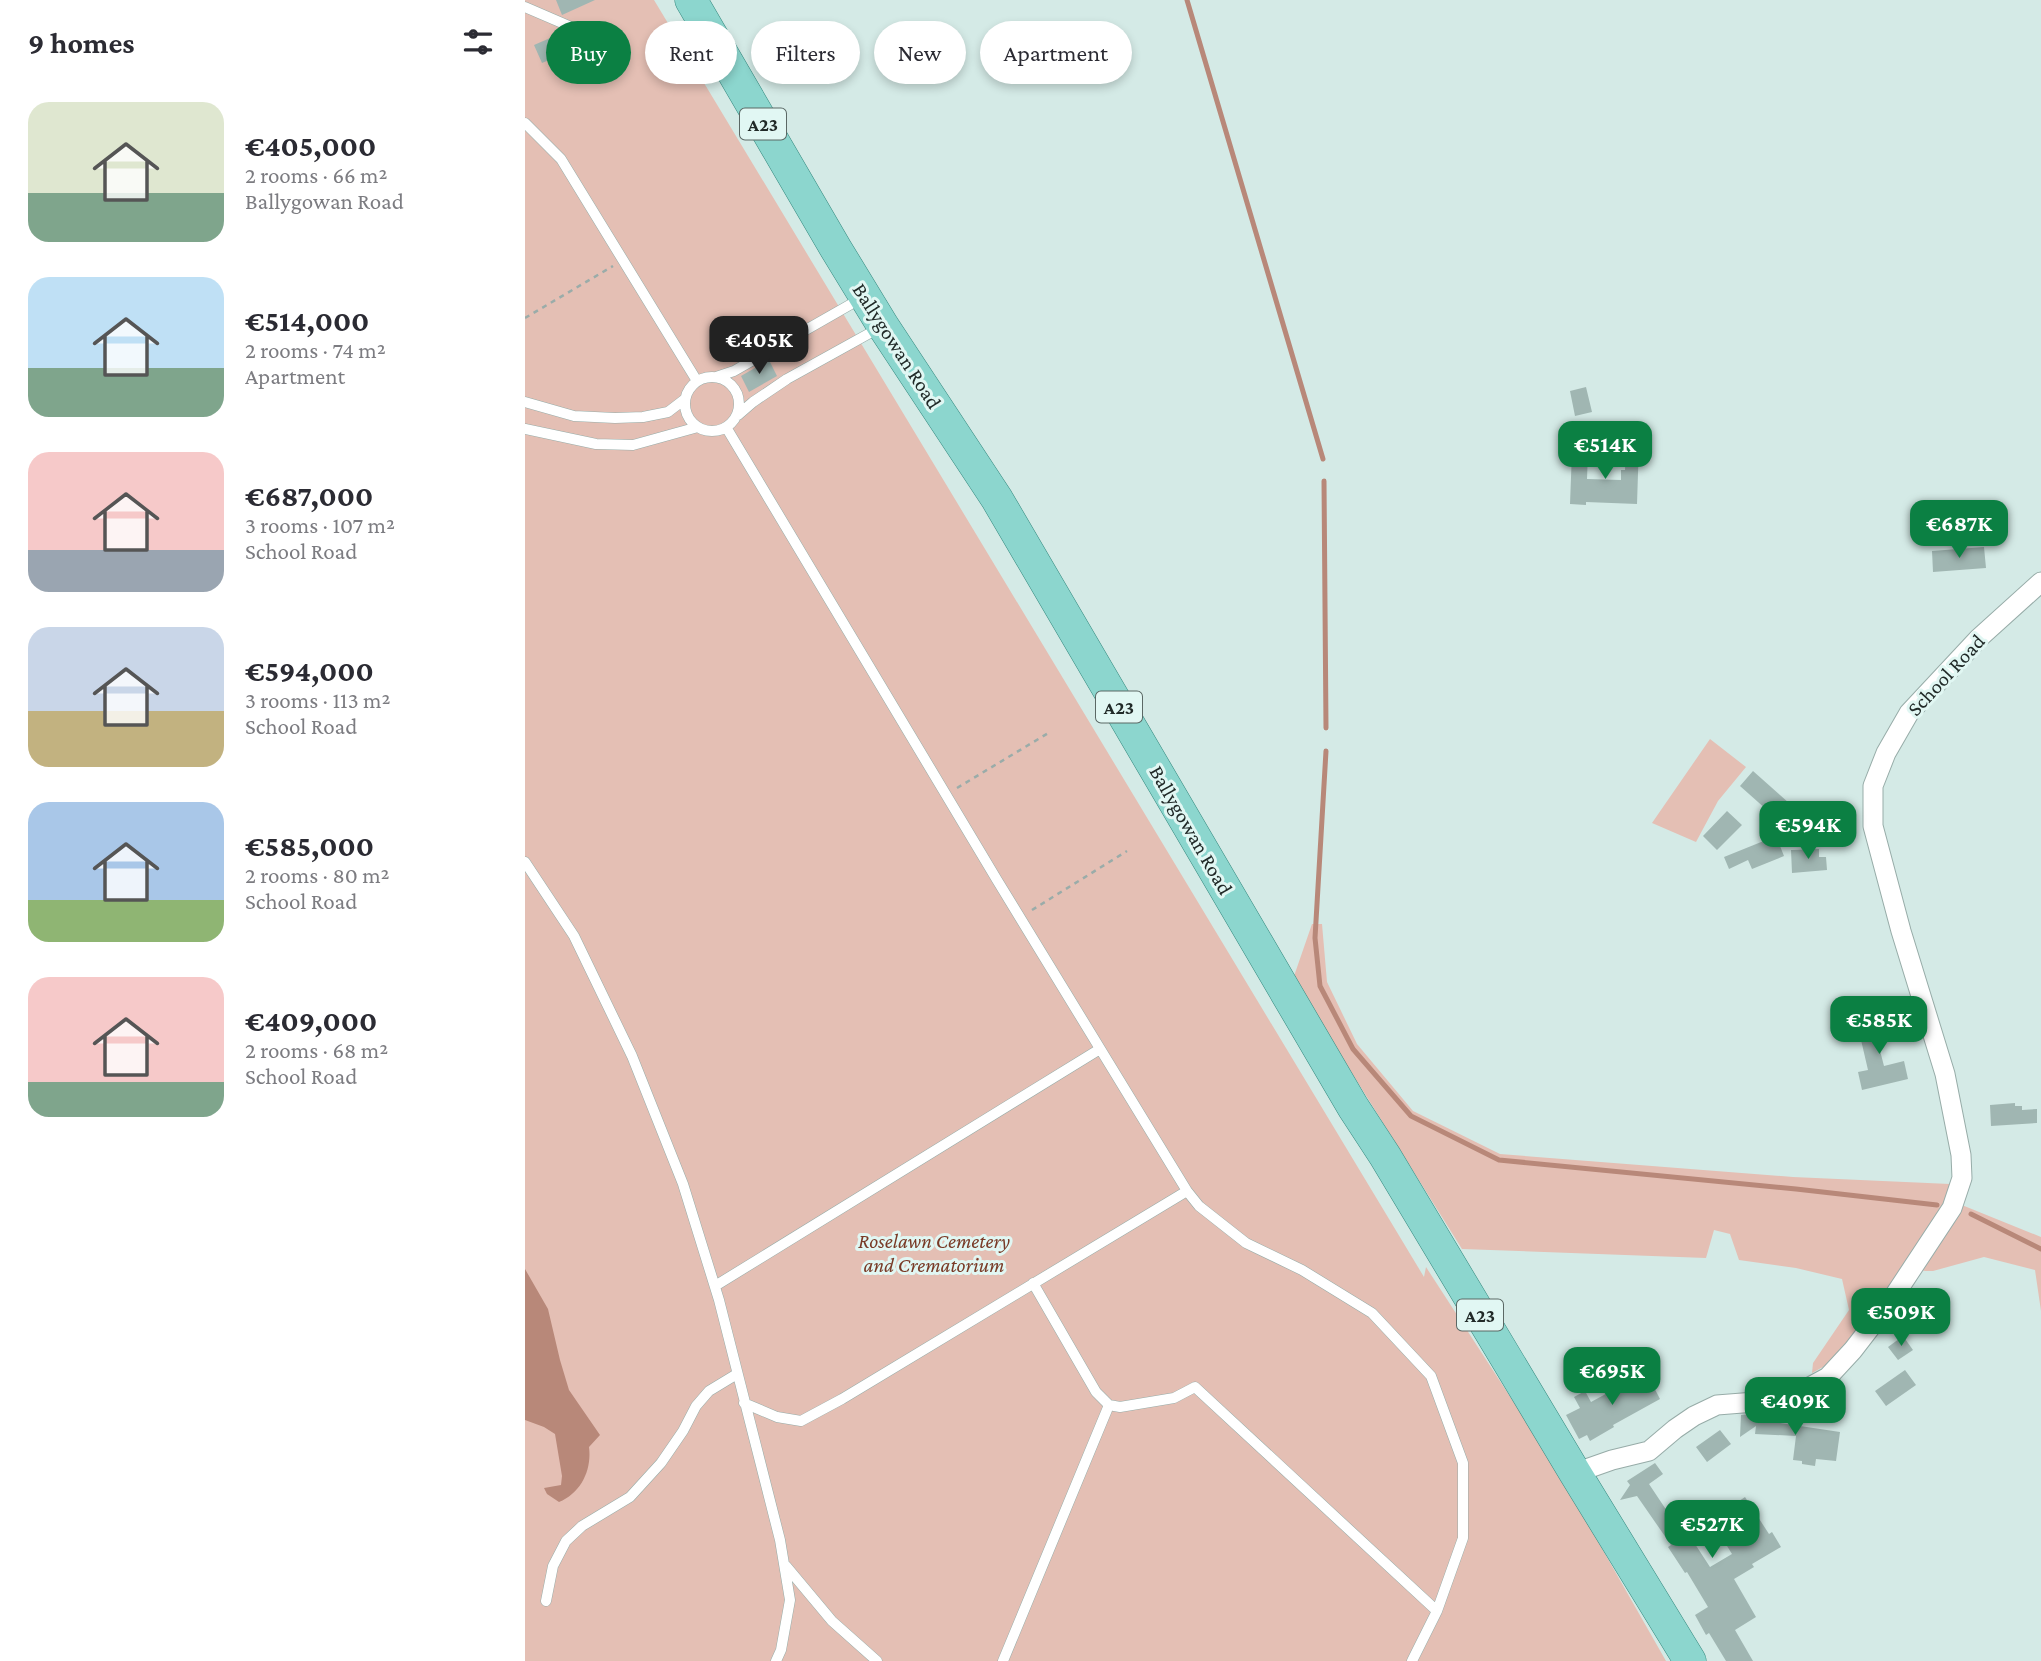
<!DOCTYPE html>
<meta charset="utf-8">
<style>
body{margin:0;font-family:"Crimson Pro",serif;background:#f2f2f3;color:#2b2b33;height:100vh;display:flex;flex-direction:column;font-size:26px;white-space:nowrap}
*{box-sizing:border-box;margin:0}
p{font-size:23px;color:#7c7c81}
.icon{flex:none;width:38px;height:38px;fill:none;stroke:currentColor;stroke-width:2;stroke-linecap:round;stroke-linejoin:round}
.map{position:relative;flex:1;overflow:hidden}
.panel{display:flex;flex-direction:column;background:#fff;width:525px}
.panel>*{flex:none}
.top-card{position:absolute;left:21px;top:21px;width:665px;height:63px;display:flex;gap:14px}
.price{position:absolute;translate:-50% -60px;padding:0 16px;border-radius:14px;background:#0b8043;color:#fff;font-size:23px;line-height:46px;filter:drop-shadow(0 2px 4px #0008)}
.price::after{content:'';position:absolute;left:50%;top:42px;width:21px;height:16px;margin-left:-10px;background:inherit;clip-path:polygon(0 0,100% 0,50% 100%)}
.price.on{background:#222;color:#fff}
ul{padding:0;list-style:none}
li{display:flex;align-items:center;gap:21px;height:175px;padding:0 28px}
li span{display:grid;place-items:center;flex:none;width:196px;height:140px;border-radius:21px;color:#555}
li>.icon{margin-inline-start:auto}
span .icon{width:84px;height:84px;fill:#fffc;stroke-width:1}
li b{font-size:30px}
h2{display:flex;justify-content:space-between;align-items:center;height:84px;padding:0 28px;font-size:30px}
.tag{padding:0 24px;border-radius:32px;background:#fff;box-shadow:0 4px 10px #0003;font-size:24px;line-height:63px}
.tag.on{background:#0b8043;color:#fff}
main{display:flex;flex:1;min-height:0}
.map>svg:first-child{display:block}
</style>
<main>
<section class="panel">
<h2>9 homes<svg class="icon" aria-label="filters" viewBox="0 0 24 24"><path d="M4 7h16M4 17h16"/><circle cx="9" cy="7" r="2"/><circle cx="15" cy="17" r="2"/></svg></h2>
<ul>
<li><span style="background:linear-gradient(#dfe7d0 65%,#7fa58c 0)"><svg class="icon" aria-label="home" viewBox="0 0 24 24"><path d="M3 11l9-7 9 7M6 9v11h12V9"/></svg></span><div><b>€405,000</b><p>2 rooms · 66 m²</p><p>Ballygowan Road</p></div></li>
<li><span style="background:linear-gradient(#bfe0f5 65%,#7fa58c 0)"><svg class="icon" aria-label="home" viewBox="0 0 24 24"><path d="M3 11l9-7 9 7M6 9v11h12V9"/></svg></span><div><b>€514,000</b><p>2 rooms · 74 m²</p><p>Apartment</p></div></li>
<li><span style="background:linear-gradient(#f6c9c9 70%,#9aa5b1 0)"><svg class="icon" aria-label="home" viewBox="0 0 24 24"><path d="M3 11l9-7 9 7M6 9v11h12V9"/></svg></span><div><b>€687,000</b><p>3 rooms · 107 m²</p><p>School Road</p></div></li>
<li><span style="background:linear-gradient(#c9d6e8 60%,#c2b280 0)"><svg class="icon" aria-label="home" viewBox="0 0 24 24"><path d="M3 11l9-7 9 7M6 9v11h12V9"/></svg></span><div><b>€594,000</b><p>3 rooms · 113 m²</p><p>School Road</p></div></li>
<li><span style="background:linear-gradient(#a9c7e8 70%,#8fb573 0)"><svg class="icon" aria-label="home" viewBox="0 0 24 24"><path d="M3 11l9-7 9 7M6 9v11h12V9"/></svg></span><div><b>€585,000</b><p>2 rooms · 80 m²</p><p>School Road</p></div></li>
<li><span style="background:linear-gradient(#f6c9c9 75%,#7fa58c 0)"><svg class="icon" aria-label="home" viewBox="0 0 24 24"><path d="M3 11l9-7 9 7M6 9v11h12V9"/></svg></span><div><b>€409,000</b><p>2 rooms · 68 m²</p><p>School Road</p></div></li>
</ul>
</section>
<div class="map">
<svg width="1516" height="1661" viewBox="0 0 1516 1661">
<rect width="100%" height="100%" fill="#d4eae6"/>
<path fill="#e4bfb4" d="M0 0H129L899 1277 901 1267 1030 1466 1141 1661H0Z
M1185 739 1221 767 1193 801 1171 842 1127 823Z
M787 924H797L802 982 832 1044 888 1111 975 1154 1268 1177 1425 1184 1422 1199 1516 1237V1311L1510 1270 1459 1257 1408 1271H1400L1381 1266 1307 1362 1287 1373 1288 1363 1324 1310 1317 1279 1271 1268 1214 1260 1205 1234 1189 1230 1181 1258 937 1249 768 979Z"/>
<path fill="#b88879" d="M0 1269 23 1309 35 1360 44 1390 75 1435 64 1447C67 1470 56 1493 34 1502L22 1494 19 1488 36 1485 37 1476 30 1434 19 1427 0 1420Z"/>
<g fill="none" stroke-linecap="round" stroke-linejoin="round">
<path stroke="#b88879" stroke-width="5" d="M662 0 798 459
M799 481 801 728
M801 751 790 938 795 986 828 1049 886 1116 974 1160 1271 1189 1412 1205
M1446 1214 1516 1249"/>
</g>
<path fill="#a0b6b2" d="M31 0H70L37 15Z
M39 32 45 33 52 48 17 63 9 45Z
M244 360 252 376 224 392 216 376Z
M1061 387 1067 412 1050 416 1045 391Z
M1101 443H1114L1112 504 1061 502V505L1045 504 1047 451 1063 452 1062 479 1096 480V470H1100Z
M1459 547 1461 568 1408 572 1407 551Z
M1228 771 1264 803 1251 818 1215 786Z
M1202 811 1217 825 1192 850 1178 836Z
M1251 836 1259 856 1227 869 1223 860 1204 869 1199 857Z
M1294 849V857H1301L1302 870 1267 873 1266 850Z
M1369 1018 1373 1034 1352 1039 1359 1066 1379 1061 1383 1079 1337 1090 1333 1072 1343 1070 1333 1027Z
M1490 1103V1106H1497V1110L1512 1109V1123L1466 1126 1465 1105Z
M1378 1336 1388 1350 1373 1360 1363 1347Z
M1380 1370 1391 1385 1361 1406 1350 1391Z
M1121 1372 1135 1399 1088 1425 1089 1427 1065 1441 1062 1435 1054 1439 1041 1415 1055 1408 1049 1397 1060 1391 1066 1402Z
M1243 1412H1255V1423L1315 1432 1311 1461 1291 1459 1290 1466 1277 1464V1461L1268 1460 1271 1436 1230 1434 1231 1426 1215 1437 1216 1415Z
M1195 1430 1206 1444 1182 1462 1171 1447Z
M1130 1463 1138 1474 1124 1484 1142 1511 1155 1502 1180 1538 1170 1544 1185 1567 1207 1554 1186 1520 1220 1497 1244 1534 1247 1532 1256 1547 1227 1564 1229 1567 1209 1579 1231 1617 1210 1630 1228 1661H1201L1184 1633 1181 1635 1170 1615 1183 1607 1162 1572 1160 1573 1143 1547 1146 1545 1112 1496 1095 1500 1105 1485 1102 1481Z"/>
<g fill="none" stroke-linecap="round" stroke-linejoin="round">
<g stroke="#97aca8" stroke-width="11">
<path id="lane" d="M0 7 44 26
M0 123 36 159 172 381
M160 404a27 27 0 1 1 54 0a27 27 0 1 1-54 0Z
M191 377 209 371 335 299
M0 402 49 416 90 418 118 417 143 412 160 399
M213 415 228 402 262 379 354 328
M201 427 472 880 662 1191 674 1206 721 1243 777 1270 847 1313 906 1376 938 1463V1538L912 1611 887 1661
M0 429 71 444 108 445 173 427
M0 862 49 936 107 1056 158 1184 194 1300 255 1540 265 1600 256 1650 251 1661
M508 1283 571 1392 584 1405 595 1407 649 1398 670 1387 912 1611
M190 1286 575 1049
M219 1403 252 1417 276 1421 317 1399 662 1191
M261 1566 307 1621 352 1661
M21 1601 28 1566 41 1541 57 1526 105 1497 136 1463 158 1431 171 1406 184 1391 212 1374
M478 1661 584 1405"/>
</g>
<g stroke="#97aca8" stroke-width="21">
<path id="street" d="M1050 1473 1087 1460 1124 1451 1150 1429 1169 1416 1192 1405 1230 1402 1261 1396 1279 1390 1303 1377 1328 1350 1365 1302 1427 1208 1437 1178 1436 1155 1420 1074 1376 931 1348 826V786L1361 753 1384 713 1454 638 1516 582"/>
</g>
<g stroke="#34887e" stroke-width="33">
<path id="primary" d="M166 0 311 249 358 326 472 499 828 1107 860 1156 1050 1473 1165 1661"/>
</g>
<path stroke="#9aaca9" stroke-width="2.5" stroke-dasharray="5 5" stroke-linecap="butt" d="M0 318 88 266
M432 788 525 732
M507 910 602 851"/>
<use href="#lane" stroke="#fff" stroke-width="10"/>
<use href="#street" stroke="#fff" stroke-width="19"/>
<use href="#primary" stroke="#8cd6ce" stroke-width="32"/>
</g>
<g text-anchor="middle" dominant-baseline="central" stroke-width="6" stroke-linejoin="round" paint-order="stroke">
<g fill="#e1f7f3" stroke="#5b6865" stroke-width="2">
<rect x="215" y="108.5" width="46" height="31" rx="5"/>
<rect x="571" y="691.5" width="46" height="31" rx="5"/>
<rect x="932" y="1299.5" width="46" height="31" rx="5"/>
</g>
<g font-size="19" font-weight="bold" fill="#212a28">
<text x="238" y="124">A23</text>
<text x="594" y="707">A23</text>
<text x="955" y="1315">A23</text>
</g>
<g font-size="21" fill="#212a28" stroke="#e1f7f3">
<text transform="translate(372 346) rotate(57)">Ballygowan Road</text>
<text transform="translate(1421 675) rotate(-47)">School Road</text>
<text transform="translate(666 830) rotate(60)">Ballygowan Road</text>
</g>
<g font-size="21" font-style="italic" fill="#793a26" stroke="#e1f7f3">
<text x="409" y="1241">Roselawn Cemetery<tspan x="409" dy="24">and Crematorium</tspan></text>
</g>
</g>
</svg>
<b class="price on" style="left:234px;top:376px">€405K</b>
<b class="price" style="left:1080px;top:481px">€514K</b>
<b class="price" style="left:1434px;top:560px">€687K</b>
<b class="price" style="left:1283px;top:861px">€594K</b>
<b class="price" style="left:1354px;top:1056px">€585K</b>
<b class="price" style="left:1376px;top:1348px">€509K</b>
<b class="price" style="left:1087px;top:1407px">€695K</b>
<b class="price" style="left:1270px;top:1437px">€409K</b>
<b class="price" style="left:1187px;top:1560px">€527K</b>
<div class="top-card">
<a class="tag on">Buy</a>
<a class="tag">Rent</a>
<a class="tag">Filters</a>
<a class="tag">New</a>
<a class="tag">Apartment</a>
</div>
</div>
</main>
